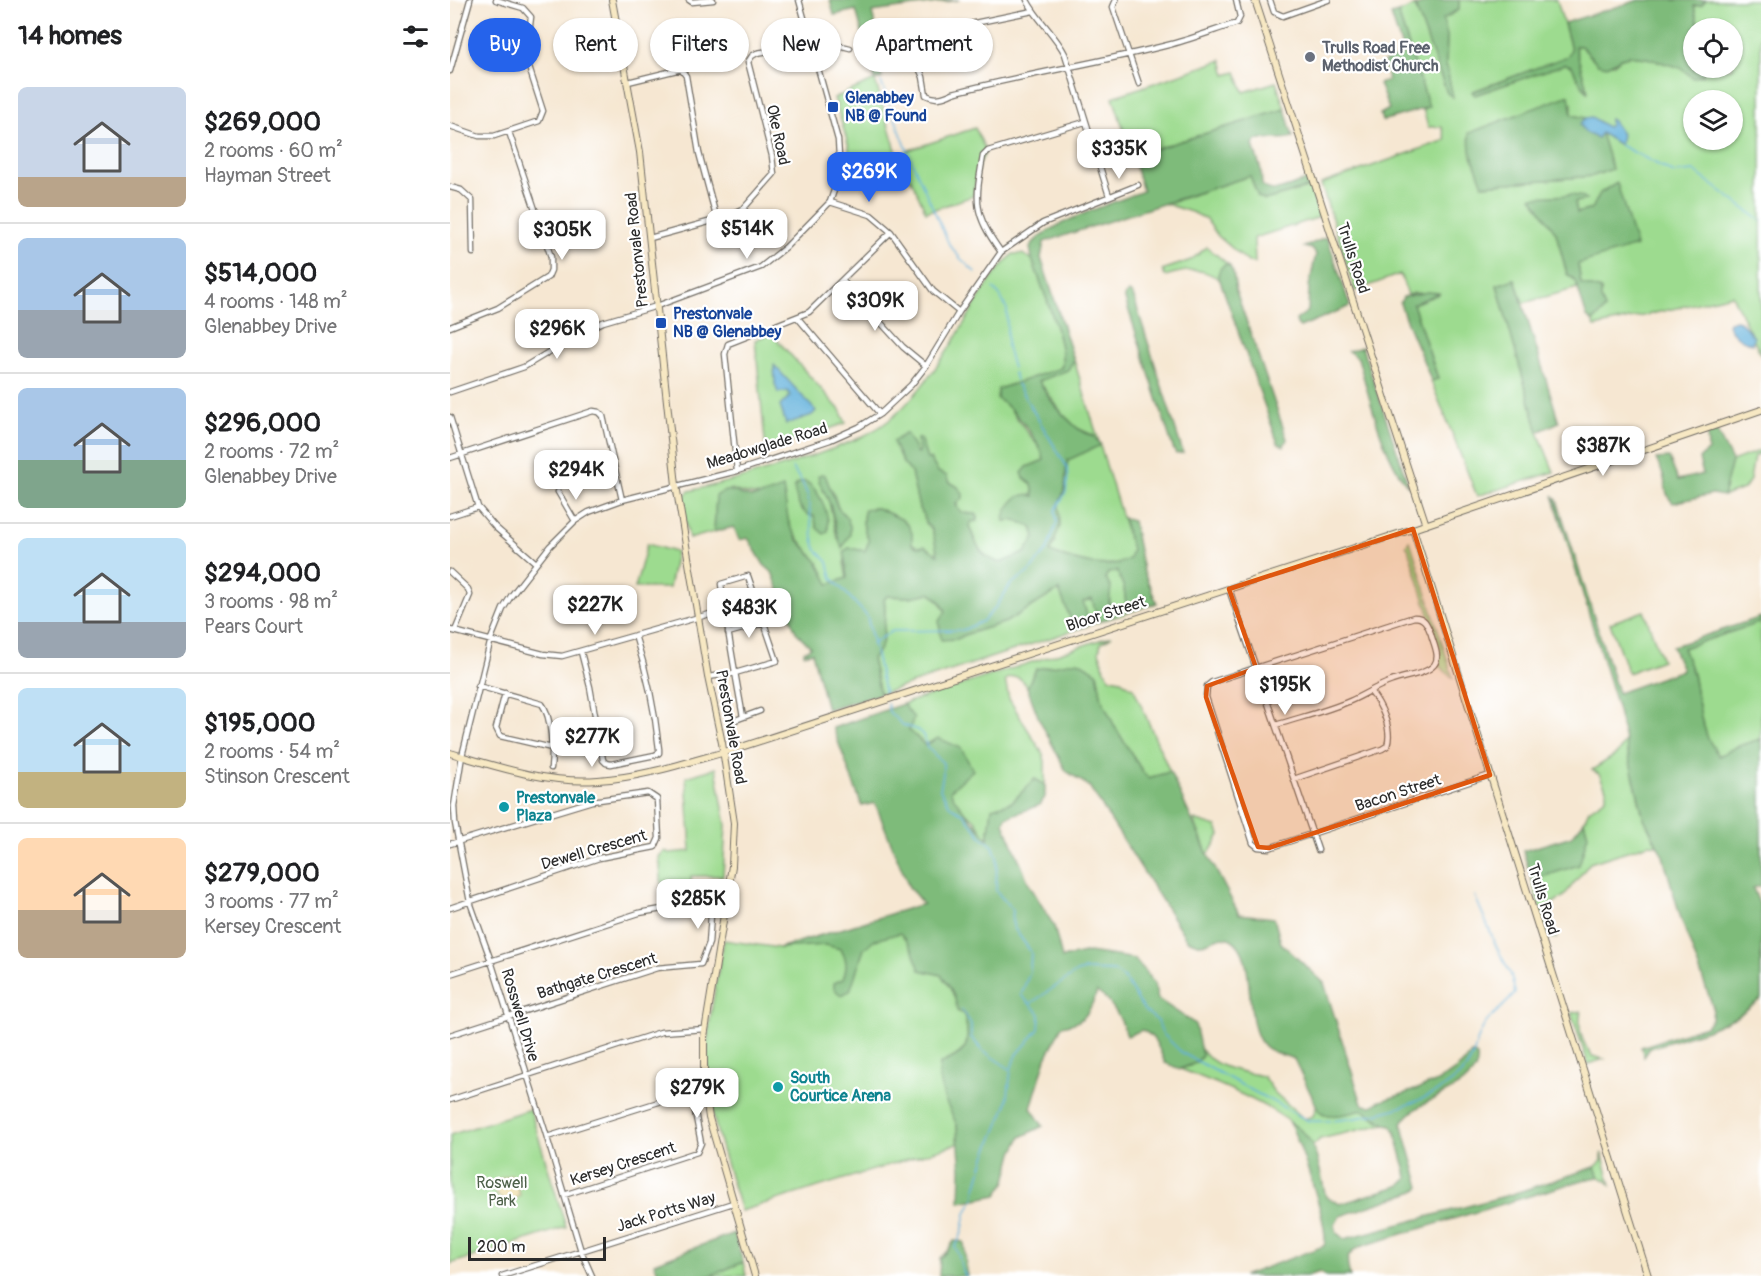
<!DOCTYPE html>
<meta charset="utf-8">
<style>
body{margin:0;font-family:Pangolin,sans-serif;background:#f6f6f6;color:#202124;height:100vh;display:flex;flex-direction:column;font-size:22px;white-space:nowrap}
*{box-sizing:border-box;margin:0}
p{font-size:20px;color:#757577}
.icon{flex:none;width:33px;height:33px;fill:none;stroke:currentColor;stroke-width:2;stroke-linecap:round;stroke-linejoin:round}
.map{position:relative;flex:1;overflow:hidden}
.sheet{display:flex;flex-direction:column;background:#fff;width:450px}
.sheet>*{flex:none}
.top-card{position:absolute;left:18px;top:18px;width:570px;height:54px;display:flex;gap:12px}
.controls{position:absolute;left:1233px;top:18px;display:grid;gap:12px}
.controls a{display:grid;place-items:center;width:60px;height:60px;border-radius:50%;background:#fff;box-shadow:0 2px 4px #0004;font-size:30px}
.scale{position:absolute;left:18px;bottom:15px;width:138px;box-sizing:border-box;padding-left:6px;border:3px solid #2b2b2b;border-top:0;font-size:16px;line-height:21px;white-space:nowrap;color:#2b2b2b;-webkit-text-stroke:4px #fff;paint-order:stroke}
.price{position:absolute;translate:-50% -51px;padding:0 14px;border-radius:12px;background:#fff;color:#222;font-size:20px;line-height:39px;filter:drop-shadow(0 2px 3px #0008)}
.price::after{content:'';position:absolute;left:50%;top:36px;width:18px;height:14px;margin-left:-9px;background:inherit;clip-path:polygon(0 0,100% 0,50% 100%)}
.price.current{background:#2563eb;color:#fff}
ul{padding:0;list-style:none}
li{display:flex;align-items:center;gap:18px;height:150px;padding:0 18px}
li+li{border-top:2px solid #e0e0e0}
li span{display:grid;place-items:center;flex:none;width:168px;height:120px;border-radius:9px;color:#555}
li>.icon{margin-inline-start:auto}
span .icon{width:72px;height:72px;fill:#fffc;stroke-width:1}
li b{font-size:26px}
h2{display:flex;justify-content:space-between;align-items:center;height:72px;padding:0 18px;font-size:26px}
.pill{padding:0 21px;border-radius:27px;background:#fff;box-shadow:0 2px 4px #0004;font-size:21px;line-height:54px}
.pill.current{background:#2563eb;color:#fff}
main{display:flex;flex:1;min-height:0}
.map>svg:first-child{display:block}
</style>
<main>
<section class="sheet">
<h2>14 homes<svg class="icon" aria-label="filters" viewBox="0 0 24 24"><path d="M4 7h16M4 17h16"/><circle cx="9" cy="7" r="2"/><circle cx="15" cy="17" r="2"/></svg></h2>
<ul>
<li><span style="background:linear-gradient(#c9d6e8 75%,#b9a48a 0)"><svg class="icon" aria-label="home" viewBox="0 0 24 24"><path d="M3 11l9-7 9 7M6 9v11h12V9"/></svg></span><div><b>$269,000</b><p>2 rooms · 60 m²</p><p>Hayman Street</p></div></li>
<li><span style="background:linear-gradient(#a9c7e8 60%,#9aa5b1 0)"><svg class="icon" aria-label="home" viewBox="0 0 24 24"><path d="M3 11l9-7 9 7M6 9v11h12V9"/></svg></span><div><b>$514,000</b><p>4 rooms · 148 m²</p><p>Glenabbey Drive</p></div></li>
<li><span style="background:linear-gradient(#a9c7e8 60%,#7fa58c 0)"><svg class="icon" aria-label="home" viewBox="0 0 24 24"><path d="M3 11l9-7 9 7M6 9v11h12V9"/></svg></span><div><b>$296,000</b><p>2 rooms · 72 m²</p><p>Glenabbey Drive</p></div></li>
<li><span style="background:linear-gradient(#bfe0f5 70%,#9aa5b1 0)"><svg class="icon" aria-label="home" viewBox="0 0 24 24"><path d="M3 11l9-7 9 7M6 9v11h12V9"/></svg></span><div><b>$294,000</b><p>3 rooms · 98 m²</p><p>Pears Court</p></div></li>
<li><span style="background:linear-gradient(#bfe0f5 70%,#c2b280 0)"><svg class="icon" aria-label="home" viewBox="0 0 24 24"><path d="M3 11l9-7 9 7M6 9v11h12V9"/></svg></span><div><b>$195,000</b><p>2 rooms · 54 m²</p><p>Stinson Crescent</p></div></li>
<li><span style="background:linear-gradient(#ffd9b3 60%,#b9a48a 0)"><svg class="icon" aria-label="home" viewBox="0 0 24 24"><path d="M3 11l9-7 9 7M6 9v11h12V9"/></svg></span><div><b>$279,000</b><p>3 rooms · 77 m²</p><p>Kersey Crescent</p></div></li>
</ul>
</section>
<div class="map">
<svg width="1311" height="1276" viewBox="0 0 1311 1276">
<rect width="100%" height="100%" fill="#fff"/>
<filter id="ink" filterUnits="userSpaceOnUse"><feTurbulence type="fractalNoise" baseFrequency=".0167" numOctaves="2"/><feDisplacementMap in="SourceGraphic" scale="12" xChannelSelector="R" yChannelSelector="G"/><feConvolveMatrix kernelMatrix="1 2 1 2 8 2 1 2 1" color-interpolation-filters="sRGB"/></filter>
<filter id="wash" filterUnits="userSpaceOnUse"><feTurbulence type="fractalNoise" baseFrequency=".008" numOctaves="4" result="noise"/><feDisplacementMap in="SourceGraphic" scale="24" xChannelSelector="R" yChannelSelector="G"/><feGaussianBlur stdDeviation="1.35" result="paint"/><feColorMatrix in="noise" values="0 0 0 0 0 0 0 0 0 0 0 0 0 0 0 0 0 1.4 0 .05"/><feComposite in="paint" operator="in"/></filter>
<g filter="url(#wash)">
<rect width="100%" height="100%" fill="#f6e7d2"/>
<path fill="#9ddb8f" stroke="#64835d" stroke-width="1.5" fill-rule="evenodd" d="M1009 0H1107L1121 49 1118 56 1113 59 1023 91 1025 95 1115 64 1122 66 1127 78 1138 91 1124 46H1131L1148 64H1164L1171 58 1179 56 1197 58 1231 68 1243 78 1253 75 1255 68H1282V28H1249L1244 6 1251 5 1256 0H1311V355L1282 295 1145 327 1143 322 1155 309 1151 299V290L1131 284 1128 264 1151 193 1142 209 1127 213 1125 202 1135 200 1121 195 1085 203 1095 214 1106 233 1117 274 1125 280 1128 288 1073 303 1065 279 1047 285 1088 432 1104 472 1027 496 981 381 988 378 963 304 989 294 964 293 958 295 950 274 905 291 871 184 996 140 992 127H978L973 109 979 107 948 13 965 6 997 93 1002 96 996 65 997 36 993 19 1009 10ZM1244 100H1282V140H1244ZM1122 104V115L1147 121 1162 169 1143 176 1033 185Z
M772 60 776 75 786 72 794 92 826 82 835 109 682 156 663 97Z
M425 80 448 157 459 150 525 128 536 151 529 165 523 196 476 212 461 179 398 173 399 147 384 98Z
M801 175 808 197 815 200 860 187 870 217 804 238 805 263 798 262 768 236 756 219 744 213 716 204Z
M757 247 779 265H774L768 275 770 280C751 266 736 270 715 276L712 270 741 260Z
M563 254H572L582 259C589 280 619 350 611 368L548 389 556 404 592 451 594 460 577 467 574 478 582 484 584 496 555 521 565 520 582 527 585 537 575 553 550 563C528 555 527 546 519 526L520 522 528 518 527 515 511 512 507 509 508 487 498 481 496 476 488 472 480 459H477L470 439 467 440 469 450 467 454 456 434 444 442 453 463 461 472 469 508 474 515 475 523 482 529 489 555 462 544 451 519 427 508 415 509C411 520 413 530 419 541L415 551 399 548 394 563 397 578 379 585C375 576 372 567 366 560 345 534 336 530 334 494 315 496 300 497 281 489L266 497 264 532 239 539 231 499 239 491C285 481 327 469 371 453 396 444 424 434 444 416 464 398 479 377 494 356 517 323 533 282 563 254ZM368 480 383 492 388 508 397 518 395 544 387 537 379 502Z
M321 333 390 410 396 423 316 451 305 340Z
M624 360 682 550 679 559C657 572 622 560 599 552L605 542 609 504 615 489 616 471 618 460 645 436 627 428 612 413 589 381 618 370Z
M1311 450V453L1304 456 1300 480 1294 489 1273 496 1282 461Z
M959 541 961 544 1003 678 989 666 990 649 958 548 956 546Z
M197 544 226 552 219 588H185Z
M667 571 674 588 677 613 664 617C659 604 660 591 655 578L658 573Z
M609 590 625 630 430 694 422 659C425 655 429 651 431 647 434 640 436 607 434 599L436 596 460 597 480 593C496 605 500 621 507 639L517 634 556 622Z
M643 598 648 622 640 625 633 602Z
M1194 611 1212 660 1178 673 1160 623Z
M1311 622V739L1288 746 1269 756 1258 740 1251 717 1243 674 1233 648Z
M662 636 651 643 649 651 655 671 661 678 671 680 684 689 720 772 698 778 692 771 665 727 652 700 647 672 586 669 577 687C571 677 566 674 555 680L559 699 593 754 595 761V785L585 779 562 802 542 808 538 840 525 820 508 806 475 745 459 730 463 718 453 704Z
M1175 741 1193 816 1207 845 1199 844 1140 863 1113 897 1098 906 1097 910 1103 934 1107 938H1098L1082 880 1129 865 1138 835 1134 821 1139 810 1156 798V789L1149 774 1142 770 1167 754Z
M266 768 276 825 273 876H241L242 900 213 899 209 856 215 851 219 853 241 851 236 777Z
M744 820 767 827 770 835 758 855Z
M474 904 506 1001 507 1011 514 1014C521 1045 519 1051 490 1064 487 1094 500 1100 506 1124 508 1130 507 1138 507 1144L291 1211C274 1157 254 1102 257 1045 260 1010 268 974 274 940L329 948Z
M1131 1011C1127 1028 1132 1043 1142 1056L1154 1059 1138 1064 1121 1013Z
M750 1048C764 1069 790 1071 813 1076L824 1092 854 1119 863 1116 866 1107 875 1115H886L913 1110 935 1124 870 1139 863 1146C846 1113 765 1082 730 1069L740 1066 751 1056Z
M80 1109 116 1227 0 1264V1135Z
M1152 1153 1161 1185 1156 1180 1149 1177 1145 1167 1152 1161Z
M293 1262 296 1276H260Z"/>
<path fill="#7ebb7a" stroke="#547352" stroke-width="1.5" d="M380 0H434L435 2 448 0H509L422 12 433 63 429 67 432 78 425 80 406 10 384 15Z
M983 0H1009V9L993 19 997 36 996 65 1003 97 997 93 965 6Z
M1189 0H1256L1251 5 1244 6 1249 28H1244V68H1255L1253 75 1243 78 1231 68 1197 58 1179 56 1171 58 1157 66 1148 64 1131 46H1125L1138 93 1127 78 1122 66 1115 64 1025 95 1022 92 1118 56 1121 49 1114 23Z
M948 13 979 107 932 121 930 114 939 109 929 84 938 80 934 62 954 54 941 15Z
M1119 95 1122 115 1136 118 1134 119 1151 133 1162 169 1143 176 1033 185 1020 151 1019 133Z
M835 109 843 137C830 141 819 137 806 140L803 145 811 170 812 185C823 197 845 184 858 179L860 187 815 200 808 197 800 176 594 242 591 258 624 360 618 370 589 381C597 397 611 414 625 426 635 436 642 431 651 445L618 460 616 471 615 489 609 504 610 526 600 552C621 560 658 572 679 559L682 550 673 518 683 521 693 570 707 603 677 613 674 588 667 571 658 573 655 578 661 587 659 603 664 617 648 622 642 599 633 602 640 625 625 630 609 590 556 622 517 634 507 639 491 640 489 621 496 611 489 600 480 593 460 597 437 596 434 600C436 607 434 640 431 647 429 651 425 655 422 659L430 694 377 709 362 652 354 654V652L361 647 346 632 322 572 314 565 298 538 289 540 284 527 264 532 266 496C283 483 286 497 304 497 313 496 324 491 333 488L339 524 348 540 367 561 379 584 397 578 394 551 399 548 415 551 419 541C414 530 411 520 415 509L427 508 451 519 458 525 462 533V544L467 547 475 546 488 555 482 529 475 523 474 515 469 508 461 472 453 463 443 442 456 433 467 453 469 450 467 439 470 438 477 459H480L488 472 497 476 498 481 508 487 513 494V498L506 504C508 514 518 514 526 514L528 518 527 521 521 522 519 526C528 546 528 555 550 563L575 553 585 537 582 527 565 520 554 521C554 511 564 496 574 495 577 494 581 495 584 496L582 484 574 478 572 473 577 467 594 460C590 441 563 407 547 399L548 389 611 368C619 351 589 280 582 259L580 247C594 224 666 202 693 191L682 156Z
M1167 183 1186 246 1128 264 1131 284 1151 290V299L1155 309 1143 322 1137 317 1125 280 1117 274 1106 233 1082 197 1121 195 1134 197 1136 200 1125 202 1127 213 1142 209 1150 193Z
M877 237 900 306 850 327 847 324 846 320 858 311 859 286 866 254 862 249 854 247Z
M774 265H779L783 272 786 291 837 439 834 446 828 443 825 435 768 275 770 269Z
M1065 279 1109 422 1088 432 1047 285Z
M679 292 683 295 733 453 726 454 723 448 674 296Z
M977 292 990 293 963 304 988 379 981 381C972 354 958 330 950 303L953 297Z
M912 347 959 487C933 459 919 395 908 358L898 351Z
M1266 430 1282 461 1273 496 1262 494 1223 503C1214 494 1216 485 1213 474 1211 469 1208 464 1206 459L1219 458 1228 480 1253 474 1249 459 1258 450 1257 433Z
M371 474 375 475 388 508 397 518 400 526V534L392 548C385 533 385 517 379 502 376 493 369 486 368 476Z
M355 481C370 490 380 514 378 531L374 534 367 528 364 516C351 516 346 499 344 488L347 484Z
M1103 495 1107 500 1168 693 1232 670 1222 646 1227 645 1311 617V622L1233 648 1243 674 1251 717 1258 739 1269 756 1288 746 1311 739V886L1303 888 1311 908V999L1286 1017 1257 1030 1200 1048 1194 1057 1191 1047 1256 1026 1262 1019 1263 1007 1231 919 1213 856 1193 816 1167 707Z
M628 661 647 672 652 700 665 727 692 771 698 778 720 772 758 855 789 914 824 918 831 943 874 983 912 1104C919 1107 923 1107 928 1102 960 1091 1001 1083 1022 1053L1027 1056C1033 1090 965 1096 952 1124L970 1187 965 1191 890 1216 885 1225 887 1233 894 1239 1059 1195 1145 1167 1149 1177 1133 1180 909 1247C895 1256 896 1261 900 1276H876L870 1272 856 1276H793L874 1246C881 1229 849 1143 840 1123 868 1136 869 1170 876 1197L890 1204 951 1185 957 1179 956 1172 945 1132 941 1125 935 1124 913 1110C899 1113 881 1120 869 1111L844 1059C835 1055 821 1053 814 1046 791 1021 809 955 781 939 769 933 761 944 750 944 746 944 741 941 737 940L639 786 616 771 589 719 577 687 586 669Z
M453 704 464 718 459 730 475 745 488 738 511 748 523 770 500 791C510 810 525 822 538 839L542 808 562 802 585 779 595 785V797L590 805 556 817 554 823 579 884 604 926 612 958 639 952 685 959 704 983 708 999 745 1024 752 1056 746 1063 730 1069 715 1063C709 1049 706 1036 692 1030L677 1036C671 1018 663 1003 647 992 638 1013 637 1022 612 1026L596 1058 581 1108 593 1126 571 1137 563 1153 556 1181 547 1195 510 1202 511 1170 507 1125 494 1098 489 1076 490 1064C519 1052 521 1045 514 1014L507 1011C506 996 500 987 491 975L470 970 462 949 450 933 425 940 414 949 400 991 390 995 384 988V983L393 979C397 968 398 959 390 949L376 945 329 948 473 904 459 887 425 803 412 806 383 728Z
M1134 821 1138 835 1129 865 1082 880 1073 851 1122 836Z
M284 1233 293 1262 260 1276H210L204 1263Z
M504 1241 514 1242 517 1276H489L490 1258 498 1250Z"/>
<path fill="#eeda9e" stroke="#8c8264" stroke-width="1.5" d="M61 1175 64 1177 70 1195C57 1207 41 1198 44 1181Z"/>
<path fill="#62b1dc" stroke="#466e84" stroke-width="1.5" d="M1142 117 1157 127 1160 125V119L1163 121 1172 134 1170 145 1151 133 1147 138C1139 135 1133 132 1130 124L1136 118Z
M1286 320 1290 321 1304 337 1302 344C1292 341 1283 335 1278 325L1279 322Z
M324 365 366 411 362 415 336 424 330 406 340 396 338 391 328 393 325 384Z"/>
<g fill="none" stroke-linecap="round" stroke-linejoin="round">
<path stroke="#62b1dc" stroke-width="1.5" d="M431 82 460 157 499 244 510 258 525 272
M1170 145 1224 173 1244 171 1311 221
M543 288 550 296 557 309V347L563 368
M564 373 566 380
M342 468 352 482 358 496 363 538 366 549 378 562 382 578 417 616 435 694
M422 644 442 631 513 630 533 621 545 608 561 584 579 572 597 550 607 522 605 511 616 492 618 475 617 467 567 384
M437 703 439 712 453 725 468 730 473 735 477 747 493 763V774L490 790 501 807 514 814 531 836 543 846 547 857 546 891 563 910 562 921 564 928 581 952 580 972 571 995 590 1014 589 1029 565 1057 561 1069 557 1104 535 1157 525 1192C526 1201 518 1206 516 1214 512 1230 514 1232 505 1247 511 1256 509 1267 516 1276
M581 1003 627 972 635 970 664 971 674 978 694 1010 708 1021 712 1033 732 1053 859 1121C906 1123 979 1106 1013 1072 1025 1060 1025 1040 1034 1026 1041 1014 1056 1006 1065 993L1061 975 1047 948 1025 896
M512 1010 521 1024V1037L533 1051 560 1069"/>
</g>
</g>
<g filter="url(#ink)">
<g fill="none" stroke-linecap="round" stroke-linejoin="round">
<g stroke="#726d65" stroke-width="7">
<path id="street" d="M239 0 242 2 263 0
M577 0C587 20 605 34 615 54L659 196
M666 0 663 7 689 84
M820 0 824 12 833 16 878 0
M583 11 466 35 461 40 460 47 473 77 476 95C485 100 493 98 503 93 575 74 649 63 722 44 744 38 765 30 787 23L790 17 786 0
M0 71 20 0
M178 82 231 69 236 76 249 153 267 220
M0 126 29 136H44L89 121 93 111 76 58 81 17 73 8 46 0
M0 187 11 190 22 200 23 253
M380 202 421 215 441 232 483 291 509 312
M200 238 273 218 294 208 324 174 322 156 298 62 302 56 307 53C338 48 370 39 400 48
M551 252C523 213 525 202 533 156L538 151 635 122
M392 280 453 347 476 366
M347 317 430 414
M0 327 48 308 98 277 101 270V257L59 132
M0 392 74 367 132 332 153 322 207 306 311 267 336 247 380 202 390 173 388 140 349 0
M0 417 28 507 45 527 86 563
M0 458 143 411 149 412 153 416 172 500
M287 471 275 354 278 344 359 312 441 232
M108 492 125 521
M0 516 28 507
M0 572 18 589 20 595 5 631
M779 589 868 850
M0 630 93 654 112 656 274 610
M278 633 314 623
M131 652 140 687 153 760 156 763 161 764 205 755 209 753V749C205 711 197 672 185 635
M258 677 285 673 327 661 298 576 271 584C277 628 285 673 293 717
M28 686 92 704C102 717 103 752 101 768
M55 693 46 728 50 736 102 748
M280 722 310 711
M826 725C851 717 877 711 900 701 914 695 927 686 942 681 954 676 975 675 984 665 991 657 983 643 981 634 977 624 975 617 964 617L762 682 757 686 756 697 803 843 808 847 819 848 1040 775
M844 779 932 749 937 746C943 729 931 704 920 691
M0 844 142 801 198 793 207 799 209 838 205 847 149 858 0 908
M0 974 189 913 212 909 254 908 261 915 259 943 251 964 207 968 0 1035
M0 1100 211 1032 255 1029
M97 1137 231 1095 239 1096 243 1102 251 1143 247 1152 114 1195
M52 1276 283 1203
M142 1276 131 1251 95 1131 41 961 20 902 5 823 4 806 12 756 41 639 53 609 61 596 100 546 125 521 139 512 172 500 287 471 380 440 409 427 430 414 461 385 476 366 509 312 551 252 593 223 688 185"/>
</g>
<g stroke="#726d65" stroke-width="8">
<path id="secondary" d="M162 0 190 152 226 485 258 677 272 743 284 823 282 866 254 1037V1083L259 1118 305 1276
M805 0 976 525
M963 529 1198 1276
M0 753C48 767 98 784 148 780 194 777 238 762 282 750L963 529 1311 410"/>
</g>
<use href="#street" stroke="#fff" stroke-width="4.5"/>
<use href="#secondary" stroke="#f7e8c3" stroke-width="6"/>
</g>
</g>
<path fill="#df570e" fill-opacity="0.2" stroke="#df570e" stroke-width="4.5" stroke-linejoin="round" d="M963 529 1040 775 819 848 808 847 756 697 757 686 806 668 779 589Z"/>
<circle fill="#6b7280" stroke="#fff" stroke-width="2" cx="860" cy="57" r="6"/>
<g fill="#1a4fb4" stroke="#fff" stroke-width="2">
<rect x="377" y="101" width="12" height="12" rx="3"/>
<rect x="205" y="317" width="12" height="12" rx="3"/>
</g>
<g fill="#0f9aa8" stroke="#fff" stroke-width="2">
<circle cx="54" cy="807" r="6"/>
<circle cx="328" cy="1087" r="6"/>
</g>
<g text-anchor="middle" dominant-baseline="central" stroke-width="4.5" stroke-linejoin="round" paint-order="stroke">
<g font-size="16" font-weight="bold" fill="#5b616d" stroke="#fff" text-anchor="start">
<text x="872" y="48">Trulls Road Free<tspan x="872" dy="18">Methodist Church</tspan></text>
</g>
<g font-size="16" font-weight="bold" fill="#164399" stroke="#fff" text-anchor="start">
<text x="395" y="98">Glenabbey<tspan x="395" dy="18">NB @ Found</tspan></text>
<text x="223" y="314">Prestonvale<tspan x="223" dy="18">NB @ Glenabbey</tspan></text>
</g>
<g font-size="16" fill="#2b2b2b" stroke="#fff">
<text transform="translate(328 135) rotate(78)">Oke Road</text>
<text transform="translate(187 250) rotate(-96)">Prestonvale Road</text>
<text transform="translate(903 258) rotate(72)">Trulls Road</text>
<text transform="translate(317 446) rotate(-17)">Meadowglade Road</text>
<text transform="translate(656 614) rotate(-18)">Bloor Street</text>
<text transform="translate(281 727) rotate(80)">Prestonvale Road</text>
<text transform="translate(948 793) rotate(-18)">Bacon Street</text>
<text transform="translate(144 850) rotate(-16)">Dewell Crescent</text>
<text transform="translate(1093 899) rotate(73)">Trulls Road</text>
<text transform="translate(147 976) rotate(-17)">Bathgate Crescent</text>
<text transform="translate(70 1015) rotate(73)">Rosswell Drive</text>
<text transform="translate(173 1164) rotate(-18)">Kersey Crescent</text>
<text transform="translate(216 1212) rotate(-17)">Jack Potts Way</text>
</g>
<g font-size="16" font-weight="bold" fill="#0d838f" stroke="#fff" text-anchor="start">
<text x="66" y="798">Prestonvale<tspan x="66" dy="18">Plaza</tspan></text>
<text x="340" y="1078">South<tspan x="340" dy="18">Courtice Arena</tspan></text>
</g>
<g font-size="16" fill="#4d6049" stroke="#fff">
<text x="52" y="1183">Roswell<tspan x="52" dy="18">Park</tspan></text>
</g>
</g>
</svg>
<div class="controls">
<a><svg class="icon" aria-label="locate" viewBox="0 0 24 24"><circle cx="12" cy="12" r="6"/><path d="M12 2v4M12 18v4M2 12h4M18 12h4"/></svg></a>
<a><svg class="icon" aria-label="layers" viewBox="0 0 24 24"><path d="M12 4l9 5-9 5-9-5zM3 14l9 5 9-5"/></svg></a>
</div>
<div class="scale">200 m</div>
<b class="price" style="left:669px;top:180px">$335K</b>
<b class="price current" style="left:419px;top:203px">$269K</b>
<b class="price" style="left:297px;top:260px">$514K</b>
<b class="price" style="left:112px;top:261px">$305K</b>
<b class="price" style="left:425px;top:332px">$309K</b>
<b class="price" style="left:107px;top:360px">$296K</b>
<b class="price" style="left:1153px;top:477px">$387K</b>
<b class="price" style="left:126px;top:501px">$294K</b>
<b class="price" style="left:145px;top:636px">$227K</b>
<b class="price" style="left:299px;top:639px">$483K</b>
<b class="price" style="left:835px;top:716px">$195K</b>
<b class="price" style="left:142px;top:768px">$277K</b>
<b class="price" style="left:248px;top:930px">$285K</b>
<b class="price" style="left:247px;top:1119px">$279K</b>
<div class="top-card">
<a class="pill current">Buy</a>
<a class="pill">Rent</a>
<a class="pill">Filters</a>
<a class="pill">New</a>
<a class="pill">Apartment</a>
</div>
</div>
</main>
